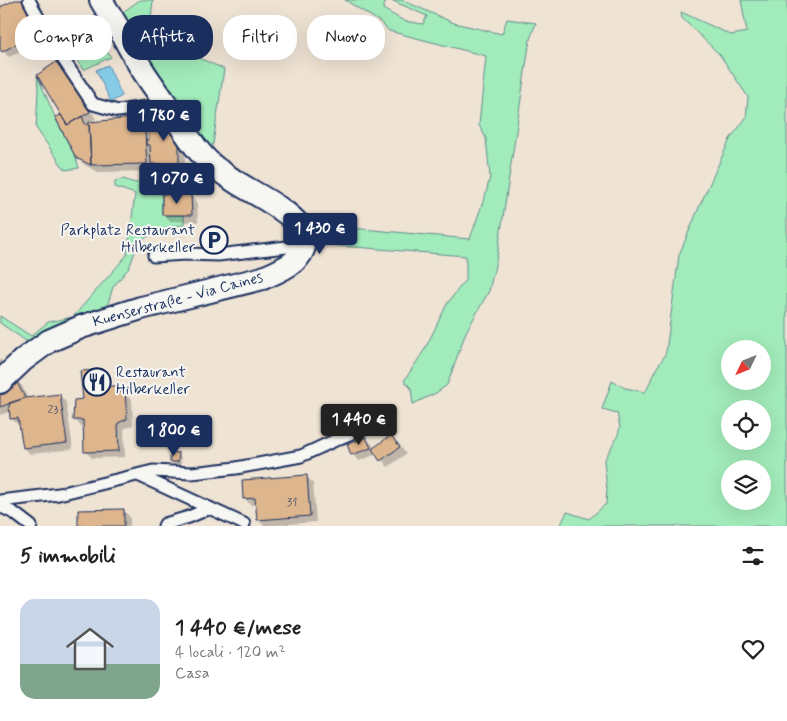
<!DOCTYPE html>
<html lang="it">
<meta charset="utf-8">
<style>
body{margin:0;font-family:Mynerve,sans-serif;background:#f2f2f2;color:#222;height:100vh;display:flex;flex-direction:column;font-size:19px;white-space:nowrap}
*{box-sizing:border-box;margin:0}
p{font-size:16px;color:#767676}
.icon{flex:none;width:28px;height:28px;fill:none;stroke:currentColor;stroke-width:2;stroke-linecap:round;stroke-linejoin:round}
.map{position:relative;height:526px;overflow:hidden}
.drawer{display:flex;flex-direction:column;background:#fff;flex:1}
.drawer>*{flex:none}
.top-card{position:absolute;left:15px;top:15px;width:500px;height:45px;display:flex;gap:10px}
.needle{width:32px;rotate:227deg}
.controls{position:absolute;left:721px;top:340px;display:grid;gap:10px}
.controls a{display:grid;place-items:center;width:50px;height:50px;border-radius:50%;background:#fff;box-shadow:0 5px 20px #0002;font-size:25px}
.price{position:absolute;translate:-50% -42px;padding:0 11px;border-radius:5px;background:#1b2f5e;color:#fff;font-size:16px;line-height:32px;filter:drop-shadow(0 1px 2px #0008)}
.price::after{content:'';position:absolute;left:50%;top:30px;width:15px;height:11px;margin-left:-8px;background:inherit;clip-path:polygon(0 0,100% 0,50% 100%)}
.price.on{background:#222;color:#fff}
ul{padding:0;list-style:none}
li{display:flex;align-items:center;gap:15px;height:125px;padding:0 20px}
li span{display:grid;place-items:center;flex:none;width:140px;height:100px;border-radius:15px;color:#555}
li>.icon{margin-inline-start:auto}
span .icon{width:60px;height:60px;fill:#fffc;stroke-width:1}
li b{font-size:21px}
h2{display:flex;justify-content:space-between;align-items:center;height:60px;padding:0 20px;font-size:21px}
.tag{padding:0 18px;border-radius:20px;background:#fff;box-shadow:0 5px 20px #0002;font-size:18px;line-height:45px}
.tag.on{background:#1b2f5e;color:#fff}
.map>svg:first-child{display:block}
</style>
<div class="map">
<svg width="787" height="526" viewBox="0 0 787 526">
<rect width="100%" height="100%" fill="#efe3d4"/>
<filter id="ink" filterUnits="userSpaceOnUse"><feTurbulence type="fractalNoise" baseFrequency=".02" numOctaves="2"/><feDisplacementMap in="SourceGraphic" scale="10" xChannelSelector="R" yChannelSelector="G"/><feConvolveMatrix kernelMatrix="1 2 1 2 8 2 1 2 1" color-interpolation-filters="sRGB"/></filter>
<g filter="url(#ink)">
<path fill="#a2ebba" stroke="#5e8d8c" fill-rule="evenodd" d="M140 0H153L149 36 224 69 213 144 207 159 120 14Z
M345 0H386L383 9 404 21 423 24 427 16 391 0H402L454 23 502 34 507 19 536 23 530 39 497 257 489 291 466 332 447 385 436 393 413 404 411 388 404 381 425 349 447 304 466 279V256L329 245 304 234 298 223 470 239 486 193 490 177 486 138 479 125 486 56 389 31 380 22Z
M741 0H787V526H560L567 512 589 519 606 504 607 489 604 461 618 435 620 427 617 413 602 409 612 381 625 388 645 392C650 385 650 380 654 373 657 366 663 360 666 352L679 255 700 205 730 139 746 118 748 97 720 55 682 18 681 12 731 35 747 32ZM730 349H762V381H730ZM730 409H762V441H730ZM730 469H762V501H730Z
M59 16 86 24 84 33 95 36 111 57 83 70 73 54 51 26Z
M37 75 55 117 76 158 79 168 65 170 36 128 38 91Z
M123 179 135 183 139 182 162 194V215H184V225C168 225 153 234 139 241L129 268 113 287 103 320 29 343 0 323V316L31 336 48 322 73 317 127 255 135 194 115 187V181Z"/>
<path fill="#86cce7" stroke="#5b8db0" d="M108 65 122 96 111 102 96 70Z"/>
<path fill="#0003" d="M17 0 47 37 9 57 3 51 0 46V4L3 7Z
M65 69 96 119 89 123 143 118 150 125 185 137V170H159L153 165V171L98 172 85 165 77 157 57 118 62 115Z
M190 195 197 202 198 222 170 221 163 214Z
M0 359 4 364 0 368Z
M102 371 108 378 109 387H117L132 400 133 425 124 429 125 457 92 458 85 451 84 426H81L74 419 84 400Z
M15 380 22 386 28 399 59 395 66 402 73 449 30 454 24 448 21 425H18L12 419 11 411 0 415V394Z
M391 437 398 443 406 454 388 467 377 454 359 461 352 454 366 438 373 445 374 449Z
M178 454 181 457V465L174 464 171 461Z
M307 477 313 483 316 522 264 526 258 519 257 505H251L245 499Z
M123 510 130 517V526H80Z"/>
<path fill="#deb68e" stroke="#1b2f5e" d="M15 0H25L41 30 2 52 0 49V6V7Z
M59 60 90 112 67 125 37 75Z
M61 115 67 125 82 116 85 124 89 125 91 165 76 158 55 117Z
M144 117 147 164 91 165 89 122Z
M148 120H172L179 129V164H151L150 145H146V140H149Z
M162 194H191L192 215H162Z
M102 370 103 386H118V392H125L127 419 118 423 119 451 84 452 83 420H73L74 400 83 399 80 371Z
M15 378 25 398 0 407V392Z
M60 394 67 443 23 448 18 418 10 419 9 403 25 398Z
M391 435 400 447 380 461 372 449Z
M366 437 371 448 351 455 347 444Z
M170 452 179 453 178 462H170Z
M307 475 310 516 257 520 255 498 243 499 242 480Z
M124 509V526H78V510Z"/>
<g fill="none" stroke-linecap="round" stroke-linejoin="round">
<g stroke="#1b2f5e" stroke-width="15">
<path id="lane" d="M29 0 49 38 93 104 118 111 167 104
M154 256 185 254 218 255 304 245
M138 475 244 524
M0 501 59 494 153 471 192 473 236 468 301 456 340 438 366 427
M0 506 14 513 31 526
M164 526 165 524 189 517 210 508"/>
</g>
<g stroke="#1b2f5e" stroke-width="26">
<path id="street" d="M0 382 23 360 49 341 81 327 141 308 263 278C281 270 309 260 304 235 300 215 253 193 236 182 230 178 223 173 217 169 199 155 187 135 174 116 164 100 152 85 142 69 135 58 129 47 123 36 116 24 108 12 101 0"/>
</g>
<use href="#lane" stroke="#f6f6f2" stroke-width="11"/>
<use href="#street" stroke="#f6f6f2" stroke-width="22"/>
</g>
<circle fill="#89959d" cx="177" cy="173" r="8"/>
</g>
<defs>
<g id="parking-ring" transform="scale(1.4375)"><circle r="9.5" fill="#f6f6f2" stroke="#1b2f5e" stroke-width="1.5"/><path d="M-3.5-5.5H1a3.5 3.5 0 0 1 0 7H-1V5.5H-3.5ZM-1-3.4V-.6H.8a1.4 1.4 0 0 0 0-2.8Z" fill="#1b2f5e"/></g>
<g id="restaurant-ring" transform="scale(1.4375)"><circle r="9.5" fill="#f6f6f2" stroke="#1b2f5e" stroke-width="1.5"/><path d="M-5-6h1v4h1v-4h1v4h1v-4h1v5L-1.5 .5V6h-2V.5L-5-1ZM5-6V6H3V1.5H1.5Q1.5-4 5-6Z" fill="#1b2f5e"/></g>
</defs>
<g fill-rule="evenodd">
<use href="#parking-ring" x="214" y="240"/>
<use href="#restaurant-ring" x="97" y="382"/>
</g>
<g text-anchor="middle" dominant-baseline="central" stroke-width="4" stroke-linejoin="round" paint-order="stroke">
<g font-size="12" fill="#4c516a">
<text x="53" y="410">23</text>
<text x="292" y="503">31</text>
</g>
<g font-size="15" fill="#1b2f5e" stroke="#f6f6f2" text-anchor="end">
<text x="195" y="231">Parkplatz Restaurant<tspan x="195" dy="17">Hilberkeller</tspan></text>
<text x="116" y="373" text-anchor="start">Restaurant<tspan x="116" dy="17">Hilberkeller</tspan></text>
</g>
<g font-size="15" fill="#1b2f5e" stroke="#f6f6f2">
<text transform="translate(178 300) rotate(-15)">Kuenserstraße - Via Caines</text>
</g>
</g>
</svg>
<div class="controls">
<a><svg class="needle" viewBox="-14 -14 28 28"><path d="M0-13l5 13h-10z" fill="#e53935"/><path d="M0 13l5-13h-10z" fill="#767676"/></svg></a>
<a><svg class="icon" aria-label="locate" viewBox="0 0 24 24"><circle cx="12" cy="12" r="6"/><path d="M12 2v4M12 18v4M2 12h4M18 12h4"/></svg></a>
<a><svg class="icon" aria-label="layers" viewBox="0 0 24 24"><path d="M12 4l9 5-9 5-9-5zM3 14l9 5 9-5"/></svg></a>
</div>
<b class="price" style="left:164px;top:142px">1 780 €</b>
<b class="price" style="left:177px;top:205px">1 070 €</b>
<b class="price" style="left:320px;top:255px">1 430 €</b>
<b class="price on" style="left:359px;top:446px">1 440 €</b>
<b class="price" style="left:174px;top:457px">1 800 €</b>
<div class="top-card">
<a class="tag">Compra</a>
<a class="tag on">Affitta</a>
<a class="tag">Filtri</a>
<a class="tag">Nuovo</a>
</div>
</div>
<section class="drawer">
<h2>5 immobili<svg class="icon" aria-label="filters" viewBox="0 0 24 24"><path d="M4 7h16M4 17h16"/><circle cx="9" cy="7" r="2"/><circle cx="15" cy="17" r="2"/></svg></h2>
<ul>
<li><span style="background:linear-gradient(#c9d6e8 65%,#7fa58c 0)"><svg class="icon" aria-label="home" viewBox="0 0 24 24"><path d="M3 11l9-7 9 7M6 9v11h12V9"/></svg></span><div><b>1 440 €/mese</b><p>4 locali · 120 m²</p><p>Casa</p></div><svg class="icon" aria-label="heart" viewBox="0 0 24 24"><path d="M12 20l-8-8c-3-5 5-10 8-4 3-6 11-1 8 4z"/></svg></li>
</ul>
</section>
